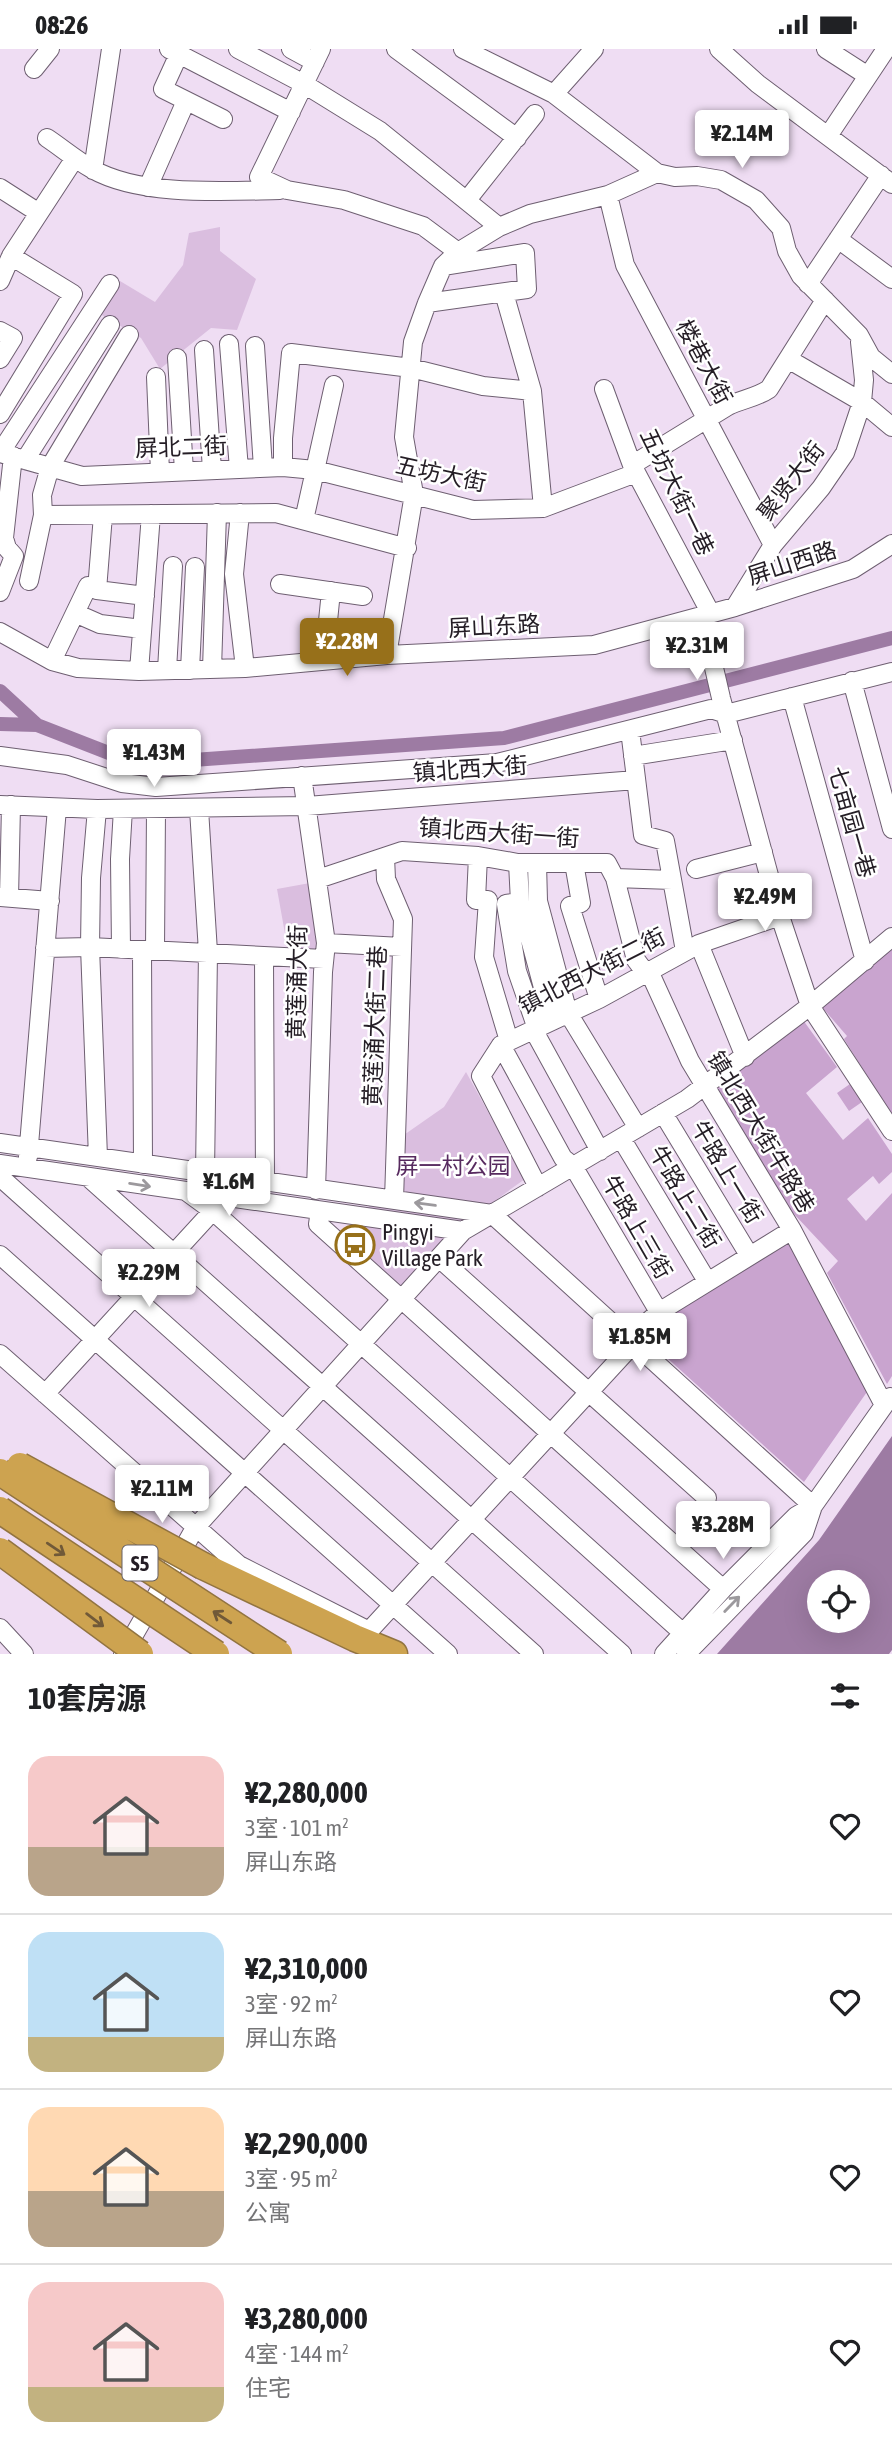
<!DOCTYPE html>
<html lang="zh">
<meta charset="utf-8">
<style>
body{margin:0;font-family:"Asap Condensed","Noto Sans SC",sans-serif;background:#f2f2f2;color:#202124;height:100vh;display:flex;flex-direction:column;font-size:26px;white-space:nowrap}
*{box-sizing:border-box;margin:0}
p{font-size:23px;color:#757577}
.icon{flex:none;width:38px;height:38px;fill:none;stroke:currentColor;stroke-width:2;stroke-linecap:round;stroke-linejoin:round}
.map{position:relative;height:1605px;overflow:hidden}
.panel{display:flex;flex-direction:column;background:#fff;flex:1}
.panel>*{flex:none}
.tools{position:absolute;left:807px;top:1521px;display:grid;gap:14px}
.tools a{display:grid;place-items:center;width:63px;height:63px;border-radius:50%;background:#fff;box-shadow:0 7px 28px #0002;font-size:35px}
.price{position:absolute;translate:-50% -60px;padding:0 16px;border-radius:7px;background:#fff;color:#222;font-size:23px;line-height:46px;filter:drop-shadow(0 2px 4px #0008)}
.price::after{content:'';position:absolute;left:50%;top:42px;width:21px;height:16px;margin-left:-10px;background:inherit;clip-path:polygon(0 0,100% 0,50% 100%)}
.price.on{background:#97701a;color:#fff}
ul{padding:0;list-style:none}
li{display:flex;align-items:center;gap:21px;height:175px;padding:0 28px}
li+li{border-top:2px solid #e0e0e0}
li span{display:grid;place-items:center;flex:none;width:196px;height:140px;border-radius:21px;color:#555}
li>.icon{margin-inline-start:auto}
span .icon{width:84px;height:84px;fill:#fffc;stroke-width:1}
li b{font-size:30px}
h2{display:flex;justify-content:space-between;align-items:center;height:84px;padding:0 28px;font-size:30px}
.status{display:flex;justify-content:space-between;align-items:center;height:49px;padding:0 35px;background:#fff;direction:ltr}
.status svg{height:19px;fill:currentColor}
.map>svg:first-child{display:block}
</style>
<div class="status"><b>08:26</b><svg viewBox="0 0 49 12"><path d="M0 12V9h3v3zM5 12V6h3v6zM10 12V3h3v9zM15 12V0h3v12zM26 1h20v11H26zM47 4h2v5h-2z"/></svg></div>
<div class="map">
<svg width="892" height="1605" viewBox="0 0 892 1605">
<rect width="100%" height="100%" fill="#efddf3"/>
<path fill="#dabedf" d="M220 178V202L256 230 237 281 211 279 160 320 141 289 100 265 120 232 155 253 183 216 189 184Z
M310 834 322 901 289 907 277 840Z
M466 1023 525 1130C479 1162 436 1198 401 1240L338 1188 398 1129 401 1088 444 1058Z"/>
<path fill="#9d7ba3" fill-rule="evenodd" d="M892 1387V1601L889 1605H717L819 1491ZM819 1533H858V1572H819Z"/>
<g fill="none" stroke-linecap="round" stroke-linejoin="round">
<path stroke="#9d7ba3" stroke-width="14" d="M0 642 37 676 137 715 504 689 892 589
M0 675 37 676"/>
</g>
<path fill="#c9a4cf" d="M892 900V1066L844 990 847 987 821 957Z
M803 971 837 1018 806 1044 843 1091 868 1069 892 1105V1123L879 1135 873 1127 847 1150 866 1172 892 1144V1327L887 1335 827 1224 838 1212 779 1149 713 1041Z
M850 1035 862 1053 849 1062 837 1044Z
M789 1194 869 1340 804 1433 644 1288 686 1255Z"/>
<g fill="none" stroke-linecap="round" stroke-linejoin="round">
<g stroke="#6e5f71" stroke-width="20">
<path id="minor" d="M169 0 291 63
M238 0 304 35 380 82 499 178
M291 0 315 13
M321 0 259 128 287 141 344 151 423 177 458 203
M396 0 517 89
M463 0 554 45 657 124 675 128 697 127 721 131 756 151 781 179 787 202 801 227 859 286 871 308 892 325
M719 0 758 35 892 135
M826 0 868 27
M179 5 163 40 223 70
M34 20 50 0
M554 45 594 0
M828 87 886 0
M47 89C62 99 76 111 92 120 141 148 225 142 280 141
M93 121 111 0
M148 138 186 52
M0 139 39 164
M608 146 625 216 773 496
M467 151 535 65
M838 190 892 230
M0 232 11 207 75 109
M808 235 881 126
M504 244 532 342 543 459
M427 254 527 240 525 204 443 217
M0 282 13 289 0 310
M229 295 239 420
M255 297 263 419
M204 301 212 421
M177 309 184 422
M788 310 862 353 892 378
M156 328 160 423
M604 340 632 416 711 565
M0 365 73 245 11 207
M0 404 82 427 283 418 315 421 473 461 543 459 636 424
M0 404 110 235
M25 411 110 276
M632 416 728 357C742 350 756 349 769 340L825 251
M283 418V389L291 304 411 319 483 337 532 342
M240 464 234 525 245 619
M43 466 276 464 407 499
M304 471 334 336
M29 532 43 466 42 446 50 418 129 286
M280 535 363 547
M97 541 103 466
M0 543 14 507 7 499 4 489 13 407
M735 558 773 496 821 439 845 404 862 353 864 331 860 293
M75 564 100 575 142 580
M702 567 721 649 780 867 810 957 892 1082
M0 583 52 612 78 619 139 622 245 619 387 606 594 596 735 558 853 520 892 495
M387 606 414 445 404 388 413 293 427 254 443 217 458 203 499 178 530 165 608 146 657 124
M52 612 88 537 97 541 145 547
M324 612 331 542
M212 620 217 464
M167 621 173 517
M190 621 195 518
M139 622 151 465
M852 632 892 780
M792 648 865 912
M630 681 643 786 665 792 685 902
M0 707 67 716 122 734 156 738 497 714 711 660 726 665 892 623
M633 707 733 691
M302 727 326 894 323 923 316 1141
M0 756 97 760 307 757 636 731
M97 760 91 829 90 898 98 1108
M199 760 208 903 205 1125
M478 807 476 851H488L484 908 509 992
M385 808 386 830 403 870 394 1151
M518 814 520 853 552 972
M537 814 538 852 568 964 638 1079
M574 814 581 854 570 857 599 950
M696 820 763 803
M615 829 636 911 642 919 649 922 690 1012 792 1181 884 1356
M318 830 402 802 478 807 518 814H607L615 829 672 831
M0 848 50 852
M9 849 11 756
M520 853 506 855 517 922 535 974 533 980 600 1102
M326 894 402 898
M699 895 745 1008
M45 899 90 898 324 910
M121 900 120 810 123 760
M142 901 143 1115
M155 901 156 760
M264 908 265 1133
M501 996 563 1109 573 1117 659 1263
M663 1064 749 1206
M621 1089 707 1232
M0 1094 492 1165 813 1457
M28 1108 57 759
M0 1115 463 1182
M0 1128 534 1605
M88 1128 622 1605
M538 1138 481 1027 501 996 599 950 699 895 780 867
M187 1143 213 1162 683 1584
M320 1162 318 1175 723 1540
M0 1206 448 1605
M439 1209 707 1449
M0 1305 239 1516 369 1582 635 1293 640 1280 659 1263 792 1181
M45 1345 220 1154
M0 1579 24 1605
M123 1605 195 1479 463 1182 687 1050 810 957 892 888
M664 1605 723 1540 796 1467 813 1457
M686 1605 804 1484 813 1457 890 1348"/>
</g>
<g stroke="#927441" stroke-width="29">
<path id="highway" d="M203 1517 355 1589 394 1605"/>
</g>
<use href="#minor" stroke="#fff" stroke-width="18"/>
<use href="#highway" stroke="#cda350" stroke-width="26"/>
<g stroke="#927441" stroke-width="29" stroke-linecap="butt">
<path id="highway-bridge" d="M20 1417 203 1517
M0 1423 279 1605
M0 1461 216 1605
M0 1502 140 1605"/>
</g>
<use href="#highway-bridge" stroke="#cda350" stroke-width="26"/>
</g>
<defs><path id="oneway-shaft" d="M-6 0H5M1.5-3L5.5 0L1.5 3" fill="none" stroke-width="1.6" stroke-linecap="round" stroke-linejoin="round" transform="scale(1.75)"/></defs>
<g stroke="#9c999d">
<use href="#oneway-shaft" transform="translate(140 1136) rotate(9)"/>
<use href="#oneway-shaft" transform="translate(425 1155) rotate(-172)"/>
<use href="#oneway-shaft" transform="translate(732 1555) rotate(-46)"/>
</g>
<g stroke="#705938">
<use href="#oneway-shaft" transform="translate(56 1500) rotate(34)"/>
<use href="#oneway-shaft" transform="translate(222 1568) rotate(-147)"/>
<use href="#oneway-shaft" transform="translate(95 1571) rotate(37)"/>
</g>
<defs>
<g id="bus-ring" transform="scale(2.0125)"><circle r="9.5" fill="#fff" stroke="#97701a" stroke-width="1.5"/><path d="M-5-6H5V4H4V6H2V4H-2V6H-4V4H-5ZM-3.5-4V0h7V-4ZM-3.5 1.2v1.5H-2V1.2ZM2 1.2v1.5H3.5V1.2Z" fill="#97701a"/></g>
</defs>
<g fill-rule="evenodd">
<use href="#bus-ring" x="355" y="1196"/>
</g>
<g text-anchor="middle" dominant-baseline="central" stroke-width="5" stroke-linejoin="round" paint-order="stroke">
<rect fill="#fff" stroke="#666166" stroke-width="2" x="122.5" y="1496.5" width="35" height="35" rx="5"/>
<g font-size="21" font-weight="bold" fill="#241d25">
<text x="140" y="1514">S5</text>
</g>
<g font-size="23" fill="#241d25" stroke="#fff">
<text transform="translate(704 313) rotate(62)">楼巷大街</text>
<text transform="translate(181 398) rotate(-2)">屏北二街</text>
<text transform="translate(441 425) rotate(12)">五坊大街</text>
<text transform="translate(791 432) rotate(-52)">聚贤大街</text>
<text transform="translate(677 443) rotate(64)">五坊大街一巷</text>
<text transform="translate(792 514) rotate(-18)">屏山西路</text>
<text transform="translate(494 577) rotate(-3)">屏山东路</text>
<text transform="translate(470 720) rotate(-4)">镇北西大街</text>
<text transform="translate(852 773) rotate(74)">七亩园一巷</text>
<text transform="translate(499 784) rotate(4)">镇北西大街一街</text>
<text transform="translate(592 922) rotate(-27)">镇北西大街二街</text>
<text transform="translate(297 933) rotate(-89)">黄莲涌大街</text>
<text transform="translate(375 977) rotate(-88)">黄莲涌大街二巷</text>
<text transform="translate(761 1083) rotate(59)">镇北西大街牛路巷</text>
<text transform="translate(727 1123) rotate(59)">牛路上一街</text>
<text transform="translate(685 1148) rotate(59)">牛路上二街</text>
<text transform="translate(637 1178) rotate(60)">牛路上三街</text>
</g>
<g font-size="23" fill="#572a5f" stroke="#fff">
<text x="453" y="1117">屏一村公园</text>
</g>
<g font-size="23" fill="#241d25" stroke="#fff" text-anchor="start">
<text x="382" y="1183">Pingyi<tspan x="382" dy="26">Village Park</tspan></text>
</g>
</g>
</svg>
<div class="tools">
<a><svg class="icon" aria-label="locate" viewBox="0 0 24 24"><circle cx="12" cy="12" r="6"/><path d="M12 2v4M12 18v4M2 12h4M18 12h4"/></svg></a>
</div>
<b class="price" style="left:742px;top:121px">¥2.14M</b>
<b class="price on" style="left:347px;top:629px">¥2.28M</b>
<b class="price" style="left:697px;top:633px">¥2.31M</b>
<b class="price" style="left:154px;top:740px">¥1.43M</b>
<b class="price" style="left:765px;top:884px">¥2.49M</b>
<b class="price" style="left:229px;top:1169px">¥1.6M</b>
<b class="price" style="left:149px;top:1260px">¥2.29M</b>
<b class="price" style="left:640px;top:1324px">¥1.85M</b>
<b class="price" style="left:162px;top:1476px">¥2.11M</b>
<b class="price" style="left:723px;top:1512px">¥3.28M</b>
</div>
<section class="panel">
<h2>10套房源<svg class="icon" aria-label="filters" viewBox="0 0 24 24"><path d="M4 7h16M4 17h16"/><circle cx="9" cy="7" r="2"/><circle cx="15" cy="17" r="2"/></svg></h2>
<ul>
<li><span style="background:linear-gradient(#f6c9c9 65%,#b9a48a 0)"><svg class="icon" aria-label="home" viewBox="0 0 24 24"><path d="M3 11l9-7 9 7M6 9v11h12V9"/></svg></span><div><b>¥2,280,000</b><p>3室 · 101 m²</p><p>屏山东路</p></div><svg class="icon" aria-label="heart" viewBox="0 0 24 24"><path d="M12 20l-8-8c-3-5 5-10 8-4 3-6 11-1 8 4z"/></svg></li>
<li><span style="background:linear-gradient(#bfe0f5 75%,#c2b280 0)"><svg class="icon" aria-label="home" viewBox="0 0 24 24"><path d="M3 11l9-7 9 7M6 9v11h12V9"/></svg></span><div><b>¥2,310,000</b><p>3室 · 92 m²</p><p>屏山东路</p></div><svg class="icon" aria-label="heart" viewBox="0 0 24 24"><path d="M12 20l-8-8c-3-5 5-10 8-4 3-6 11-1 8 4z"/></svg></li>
<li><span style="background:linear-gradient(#ffd9b3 60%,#b9a48a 0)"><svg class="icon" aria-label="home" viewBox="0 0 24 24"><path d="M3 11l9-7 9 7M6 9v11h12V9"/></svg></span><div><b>¥2,290,000</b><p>3室 · 95 m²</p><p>公寓</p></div><svg class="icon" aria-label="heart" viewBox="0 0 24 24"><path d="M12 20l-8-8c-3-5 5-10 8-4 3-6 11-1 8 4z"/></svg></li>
<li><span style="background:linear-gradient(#f6c9c9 75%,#c2b280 0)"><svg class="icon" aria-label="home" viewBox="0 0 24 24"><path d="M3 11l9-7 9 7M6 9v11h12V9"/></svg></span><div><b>¥3,280,000</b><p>4室 · 144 m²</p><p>住宅</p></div><svg class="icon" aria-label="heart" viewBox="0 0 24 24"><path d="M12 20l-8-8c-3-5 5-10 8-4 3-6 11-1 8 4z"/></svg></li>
</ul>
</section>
